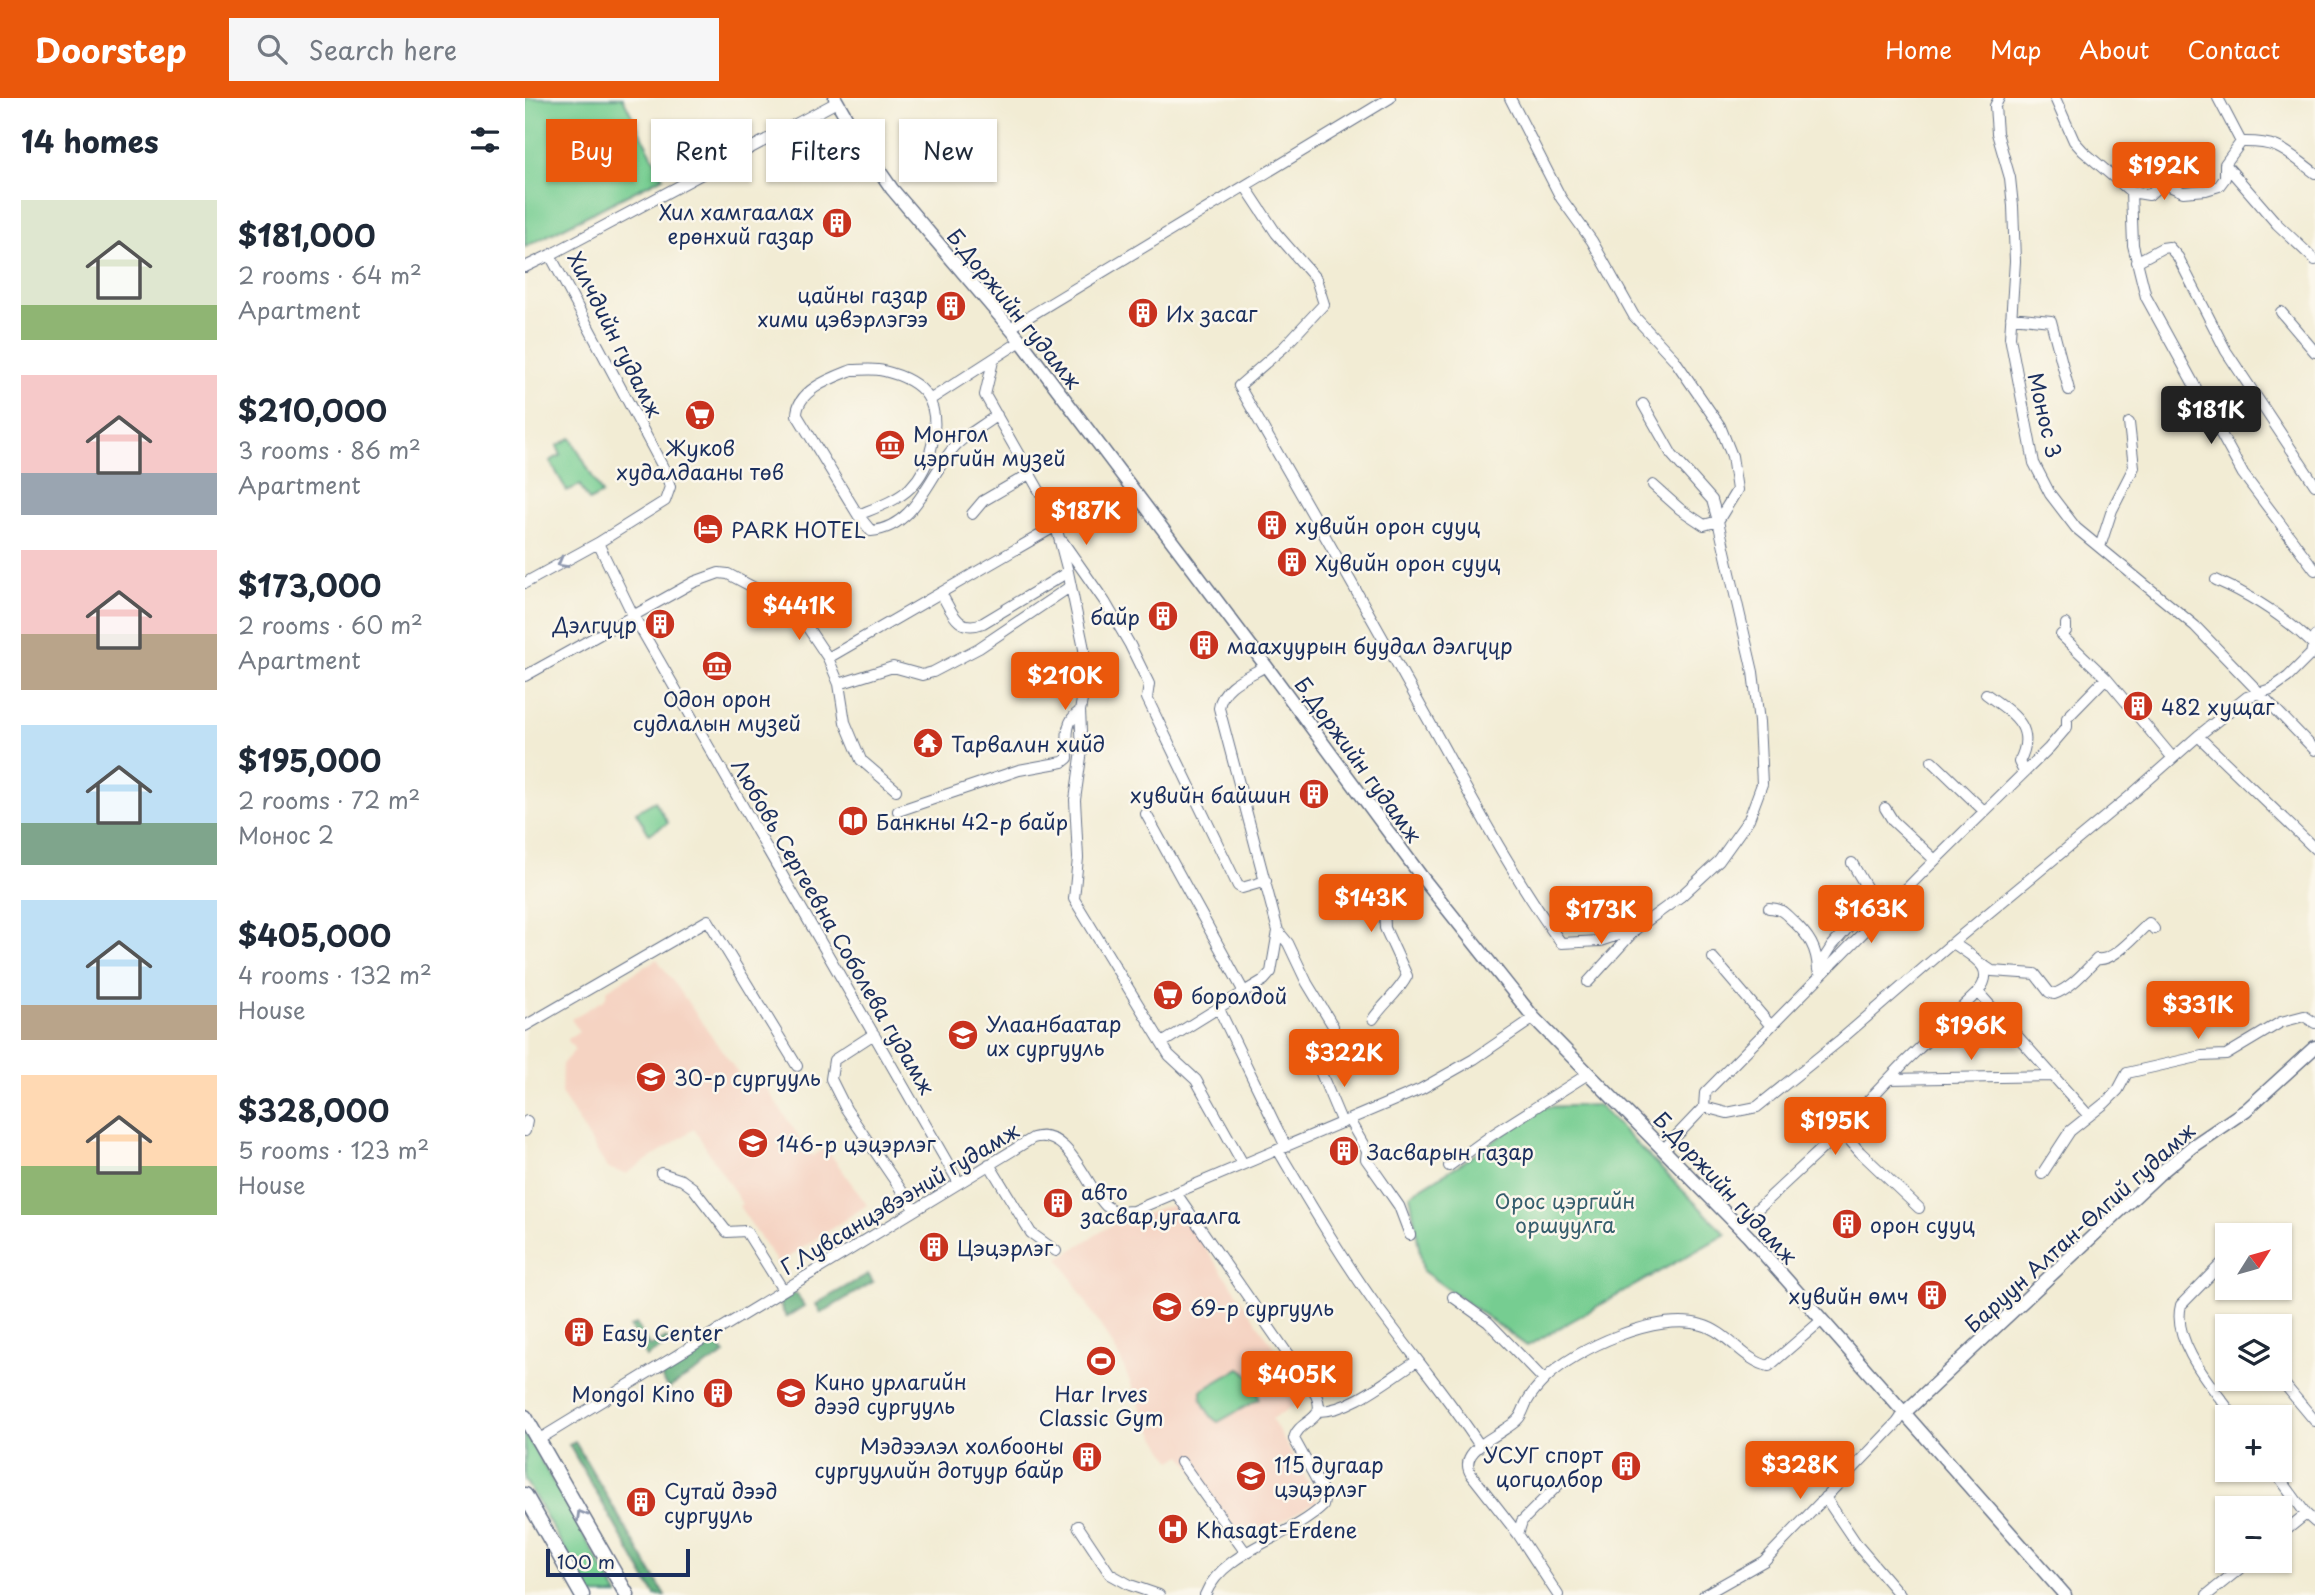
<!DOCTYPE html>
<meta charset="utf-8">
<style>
body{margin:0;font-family:"Playpen Sans",sans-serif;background:#f6f6f7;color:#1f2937;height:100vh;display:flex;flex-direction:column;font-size:26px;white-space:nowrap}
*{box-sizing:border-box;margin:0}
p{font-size:23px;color:#747a83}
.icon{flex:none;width:38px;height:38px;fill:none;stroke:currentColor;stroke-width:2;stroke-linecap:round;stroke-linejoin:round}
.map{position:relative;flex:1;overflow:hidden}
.side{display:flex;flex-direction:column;background:#fff;width:525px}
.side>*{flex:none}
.banner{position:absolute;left:21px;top:21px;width:665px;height:63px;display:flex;gap:14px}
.needle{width:46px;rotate:53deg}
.buttons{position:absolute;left:1690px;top:1125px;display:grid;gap:14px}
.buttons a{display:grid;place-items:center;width:77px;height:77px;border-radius:0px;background:#fff;box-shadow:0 2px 5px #0004;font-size:35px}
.scale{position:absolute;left:21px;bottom:18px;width:144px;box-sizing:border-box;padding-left:7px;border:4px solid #1b2f5e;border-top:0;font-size:19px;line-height:24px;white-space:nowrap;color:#1b2f5e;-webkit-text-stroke:5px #fbf7ec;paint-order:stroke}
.price{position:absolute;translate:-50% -60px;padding:0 16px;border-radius:7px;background:#ea580c;color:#fff;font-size:23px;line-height:46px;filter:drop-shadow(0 2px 4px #0008)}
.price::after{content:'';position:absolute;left:50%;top:42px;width:21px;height:16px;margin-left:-10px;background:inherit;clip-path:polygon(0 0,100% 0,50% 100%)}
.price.active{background:#222;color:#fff}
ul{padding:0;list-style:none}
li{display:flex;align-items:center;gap:21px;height:175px;padding:0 21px}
li span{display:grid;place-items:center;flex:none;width:196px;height:140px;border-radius:0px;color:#555}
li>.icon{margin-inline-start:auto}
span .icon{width:84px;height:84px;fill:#fffc;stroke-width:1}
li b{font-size:30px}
h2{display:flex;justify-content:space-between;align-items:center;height:84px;padding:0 21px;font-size:30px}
.chip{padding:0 24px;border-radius:0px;background:#fff;box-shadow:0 2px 5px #0004;font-size:24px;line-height:63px}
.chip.active{background:#ea580c;color:#fff}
header{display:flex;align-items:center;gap:42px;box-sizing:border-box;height:98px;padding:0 35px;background:#ea580c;color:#fff}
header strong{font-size:33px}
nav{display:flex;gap:38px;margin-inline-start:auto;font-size:24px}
.search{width:490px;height:63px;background:#f6f6f7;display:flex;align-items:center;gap:18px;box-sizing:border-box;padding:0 24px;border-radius:0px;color:#747a83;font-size:26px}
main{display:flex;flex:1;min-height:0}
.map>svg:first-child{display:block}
</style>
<header>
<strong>Doorstep</strong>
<div class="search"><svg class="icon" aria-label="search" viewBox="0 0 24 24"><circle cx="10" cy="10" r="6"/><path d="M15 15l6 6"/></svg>Search here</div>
<nav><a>Home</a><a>Map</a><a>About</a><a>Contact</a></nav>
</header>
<main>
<section class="side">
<h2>14 homes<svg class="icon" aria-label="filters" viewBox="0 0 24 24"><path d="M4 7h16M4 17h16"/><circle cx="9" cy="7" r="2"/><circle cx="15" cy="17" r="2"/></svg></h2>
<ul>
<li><span style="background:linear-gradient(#dfe7d0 75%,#8fb573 0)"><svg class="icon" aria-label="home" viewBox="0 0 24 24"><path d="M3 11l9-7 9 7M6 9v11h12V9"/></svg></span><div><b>$181,000</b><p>2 rooms · 64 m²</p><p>Apartment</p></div></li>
<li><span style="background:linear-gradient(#f6c9c9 70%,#9aa5b1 0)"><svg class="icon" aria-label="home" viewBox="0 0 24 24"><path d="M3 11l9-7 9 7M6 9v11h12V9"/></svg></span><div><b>$210,000</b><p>3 rooms · 86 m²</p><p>Apartment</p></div></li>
<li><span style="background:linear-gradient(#f6c9c9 60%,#b9a48a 0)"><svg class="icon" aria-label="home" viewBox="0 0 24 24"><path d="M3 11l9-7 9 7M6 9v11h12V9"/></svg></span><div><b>$173,000</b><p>2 rooms · 60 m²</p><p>Apartment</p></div></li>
<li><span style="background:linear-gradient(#bfe0f5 70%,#7fa58c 0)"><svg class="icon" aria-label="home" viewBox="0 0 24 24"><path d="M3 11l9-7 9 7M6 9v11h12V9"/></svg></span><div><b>$195,000</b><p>2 rooms · 72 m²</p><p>Монос 2</p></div></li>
<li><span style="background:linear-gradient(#bfe0f5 75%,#b9a48a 0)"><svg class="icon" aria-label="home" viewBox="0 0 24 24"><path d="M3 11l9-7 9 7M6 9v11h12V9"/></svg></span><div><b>$405,000</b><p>4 rooms · 132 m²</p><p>House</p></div></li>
<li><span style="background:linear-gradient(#ffd9b3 65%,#8fb573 0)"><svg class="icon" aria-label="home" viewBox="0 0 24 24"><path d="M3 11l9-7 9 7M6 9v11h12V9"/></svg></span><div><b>$328,000</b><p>5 rooms · 123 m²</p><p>House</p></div></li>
</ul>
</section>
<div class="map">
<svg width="1790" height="1497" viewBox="0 0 1790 1497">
<rect width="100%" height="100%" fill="#fbf7ec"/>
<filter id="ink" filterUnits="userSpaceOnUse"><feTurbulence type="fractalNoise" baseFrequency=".0143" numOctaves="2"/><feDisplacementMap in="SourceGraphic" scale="14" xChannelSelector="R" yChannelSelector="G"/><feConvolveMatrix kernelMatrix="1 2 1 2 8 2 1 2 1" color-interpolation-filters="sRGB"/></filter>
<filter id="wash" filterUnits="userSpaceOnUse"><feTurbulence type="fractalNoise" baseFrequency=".00686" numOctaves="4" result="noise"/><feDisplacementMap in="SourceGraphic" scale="28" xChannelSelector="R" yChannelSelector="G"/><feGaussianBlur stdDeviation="1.57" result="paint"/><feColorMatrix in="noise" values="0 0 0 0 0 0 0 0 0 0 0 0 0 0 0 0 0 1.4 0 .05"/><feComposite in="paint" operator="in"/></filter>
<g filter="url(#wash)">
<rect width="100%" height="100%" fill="#f2ecd4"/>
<path fill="#f5d3c2" d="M132 861 225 992 237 984 287 1058 301 1050 342 1107 253 1166 214 1108 217 1106 169 1031 101 1076 82 1070 36 995 37 966 50 952 42 941 54 933 46 921 80 901 83 891Z
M651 1107 783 1299 747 1321 792 1400 791 1404 720 1444 657 1357 647 1363 640 1353 622 1324 594 1258 534 1160 593 1123 602 1124 636 1110Z"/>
<path fill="#76cd91" stroke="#487e78" stroke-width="2" d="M0 0H98L138 79 0 149Z
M46 340 77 396 64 403 55 387 42 393 25 363 36 357 32 348Z
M130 703 143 725 124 736 111 714Z
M1073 1007 1201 1136 1002 1248 898 1173 885 1097 943 1061 1018 1009Z
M715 1270C725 1275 733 1291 734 1301L693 1324C685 1320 675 1303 676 1293Z
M0 1335 93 1497H66L0 1382Z"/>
<path fill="#60b07b" stroke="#3e706c" stroke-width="2" d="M343 1176 348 1184 296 1215 291 1206Z
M265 1195 272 1196 279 1208 261 1219 256 1209 255 1203Z
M111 1226 125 1249 141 1240 144 1245 121 1259 105 1229Z
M183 1245 191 1246 200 1256 144 1290 137 1281 138 1273Z
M50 1344 140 1497H130L44 1347Z"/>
</g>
<g filter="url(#ink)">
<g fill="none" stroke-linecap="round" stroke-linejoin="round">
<g stroke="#667187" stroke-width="12">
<path id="minor" d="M985 0 1036 100 1067 143 1109 218 1149 261 1195 328 1207 358 1212 392 1193 423
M1474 0 1470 8 1472 35 1485 80 1488 108 1490 163 1485 239 1509 365 1525 396 1551 430 1670 528 1790 652
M1530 0 1549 43 1558 53 1606 94
M1693 0 1716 44 1700 66V80L1694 88 1681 92 1658 94 1637 85 1624 97 1606 94 1608 147 1621 199 1718 376 1790 472
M1716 44C1755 43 1760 53 1790 75
M1700 66 1752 126 1790 162
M720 88 751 135 791 181 799 206 759 249 714 288C775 394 836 500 895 607 940 687 982 770 1036 845L1075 843 1111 831 1155 799 1194 763 1224 721 1237 686 1234 624 1228 574 1193 423 1179 427 1155 411 1128 387
M1611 164 1637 150 1644 149 1653 159 1701 253 1790 387
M0 169 25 157
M1756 214 1790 254
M1486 219 1526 223 1544 292
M485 230 865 0
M468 263 460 297 528 417 543 474 559 551 561 580 555 613 557 652 550 702 553 760 549 801 644 957 671 982 718 1066
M327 272C337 272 349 270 359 273 401 283 416 305 407 347 404 362 397 378 385 390 372 403 350 410 333 417L272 317C272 292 307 280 327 272Z
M406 301 496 243
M1118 306 1147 357 1187 402 1193 423
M447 416 458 403 506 375
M333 417 346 433C393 429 405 373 432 346 444 335 459 327 472 317
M538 444 580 504 605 547 624 586 622 600 713 788 717 790 741 783
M73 445 108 517 434 1085
M1575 449 1587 412 1609 369 1604 325
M1691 482C1728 498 1761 520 1790 548
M0 485 73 445 140 403 145 389 141 375 25 157 312 4
M416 495C427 514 432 535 458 525L543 474
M1541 526V533L1536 537 1581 580 1647 659
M303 560 531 428
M0 578 169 484 194 475 203 476 262 507 277 521 303 560 314 586 320 624 336 662 371 692
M314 586 368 569 397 577 408 574 454 550 546 488
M1461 596C1487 615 1513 629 1494 664L1499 674
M1673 638 1790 751
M1407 663 1459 713
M1360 710 1368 723 1410 762
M373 713 494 672 538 664 543 660C543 642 538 624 555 613
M621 716 719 894 637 945
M1244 810C1258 811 1258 814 1268 823 1284 838 1292 850 1293 872
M753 833 763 845 782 885 808 928
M1428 845C1447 859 1473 869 1453 894
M1188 860 1246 928
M1458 867 1467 873 1510 876 1524 894 1529 896C1546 890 1559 874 1572 861 1589 864 1611 836 1624 825L1629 831
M1293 870 1307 848 1332 819 1344 794 1327 765
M1063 884 1110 832
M719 894 739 882 746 874 753 833 694 610C697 587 722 579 741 568
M693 909 761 1049
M848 921C858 906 874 894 882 878L860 830 859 807 896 778
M0 928 183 822 272 968
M349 936 309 962 306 981 321 1011 389 1111
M793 968 817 1025
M1364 981 1529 978
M1179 1009 1180 995 1398 774 1524 650 1542 629V620L1581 580
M824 1022 842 1053 841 1061 846 1068 874 1108 885 1137
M1316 1032 1335 1054 1394 1110
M0 1033 2 1023
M1139 1051 1179 1009 1202 1015 1232 1009 1314 943 1431 842 1605 698 1673 638 1722 599 1746 591 1763 579 1786 556 1790 538
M753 1052C784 1104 815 1157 850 1206 885 1254 923 1299 955 1348
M464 1066 506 1135 531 1153
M924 1068 967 1037 1063 976
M136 1075 157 1082 168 1090 202 1134 221 1133 258 1192
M1517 1076 1545 1033 1580 1005 1593 992 1602 975 1677 958 1701 957 1756 924 1779 918 1790 925
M651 1095 791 1297C803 1324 773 1321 769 1341L800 1397 798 1408C765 1440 698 1452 680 1497
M1214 1128 1302 1046 1380 964 1453 894 1564 1018
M1703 1159 1656 1207C1646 1244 1689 1291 1710 1320
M928 1199 963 1224 1019 1282
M1755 1281 1790 1323
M793 1313C825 1314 866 1279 892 1263
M13 1342 508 1040C544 1029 560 1087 581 1108L591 1114 608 1113 896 991 949 961 1009 920
M656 1364 721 1455
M1749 1372 1781 1416
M1300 1399 1333 1448 1375 1497
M553 1428 585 1476 605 1487 634 1497
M993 1436 946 1376C933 1355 966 1341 980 1331 984 1328 990 1325 993 1321 998 1316 999 1308 1003 1302 1007 1295 1014 1287 1020 1281 1051 1250 1133 1214 1177 1227 1203 1234 1219 1263 1244 1268L1297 1222
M1755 1437 1781 1416 1790 1424
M1033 1497 993 1436 997 1423 1034 1386
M1179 1497 1239 1463 1372 1325 1379 1315
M1682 1497 1724 1463"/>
</g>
<g stroke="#667187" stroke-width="15">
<path id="major" d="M310 0 340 52 367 91 496 243 741 568 896 778 1009 920 1223 1138 1540 1497
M1379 1315 1633 1077 1668 1048 1721 1012 1790 949"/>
</g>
<g stroke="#667187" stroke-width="17">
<path id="highway" d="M0 1319 102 1497
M0 1397 57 1497"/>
</g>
<use href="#minor" stroke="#fff" stroke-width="10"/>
<use href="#major" stroke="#fff" stroke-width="12"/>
<use href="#highway" stroke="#fff" stroke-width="14"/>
</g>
<defs><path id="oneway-chevron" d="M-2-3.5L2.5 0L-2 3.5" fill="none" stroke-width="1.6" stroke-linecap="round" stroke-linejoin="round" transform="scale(1.75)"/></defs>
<g stroke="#8d97ae">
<use href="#oneway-chevron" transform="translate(37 465) rotate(151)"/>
<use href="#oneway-chevron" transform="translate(56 1417) rotate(-120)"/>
</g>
</g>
<defs>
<g id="building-disc" transform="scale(1.575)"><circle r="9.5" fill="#c8321e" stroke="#fbf7ec"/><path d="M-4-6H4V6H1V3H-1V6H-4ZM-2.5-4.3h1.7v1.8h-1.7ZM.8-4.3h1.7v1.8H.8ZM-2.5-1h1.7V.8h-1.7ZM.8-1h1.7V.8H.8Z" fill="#fff"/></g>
<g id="supermarket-disc" transform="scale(1.575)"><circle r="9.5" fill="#c8321e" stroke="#fbf7ec"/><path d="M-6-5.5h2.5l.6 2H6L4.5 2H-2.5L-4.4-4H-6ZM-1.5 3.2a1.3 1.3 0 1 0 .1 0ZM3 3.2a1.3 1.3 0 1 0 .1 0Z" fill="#fff"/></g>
<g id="museum-disc" transform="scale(1.575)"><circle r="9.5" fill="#c8321e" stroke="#fbf7ec"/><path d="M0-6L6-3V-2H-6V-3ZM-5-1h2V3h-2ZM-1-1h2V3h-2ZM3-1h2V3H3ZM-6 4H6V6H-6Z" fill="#fff"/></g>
<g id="hotel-disc" transform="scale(1.575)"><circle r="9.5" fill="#c8321e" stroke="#fbf7ec"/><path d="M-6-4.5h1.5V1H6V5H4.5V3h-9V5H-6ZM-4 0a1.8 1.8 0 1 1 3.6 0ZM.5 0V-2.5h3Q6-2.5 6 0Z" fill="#fff"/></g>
<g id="temple-disc" transform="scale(1.575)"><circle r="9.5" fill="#c8321e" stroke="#fbf7ec"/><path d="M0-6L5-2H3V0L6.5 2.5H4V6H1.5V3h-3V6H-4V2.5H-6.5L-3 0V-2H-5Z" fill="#fff"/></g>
<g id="library-disc" transform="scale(1.575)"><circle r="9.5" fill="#c8321e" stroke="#fbf7ec"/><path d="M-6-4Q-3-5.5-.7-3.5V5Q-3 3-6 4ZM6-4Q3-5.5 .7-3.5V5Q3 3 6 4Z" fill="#fff"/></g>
<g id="university-disc" transform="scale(1.575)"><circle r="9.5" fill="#c8321e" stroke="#fbf7ec"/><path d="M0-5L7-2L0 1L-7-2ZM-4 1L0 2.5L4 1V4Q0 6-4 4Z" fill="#fff"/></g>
<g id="school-disc" transform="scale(1.575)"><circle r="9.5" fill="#c8321e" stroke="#fbf7ec"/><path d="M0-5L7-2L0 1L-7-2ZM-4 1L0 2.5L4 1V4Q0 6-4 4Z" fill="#fff"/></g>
<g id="stadium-disc" transform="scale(1.575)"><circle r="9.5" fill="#c8321e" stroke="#fbf7ec"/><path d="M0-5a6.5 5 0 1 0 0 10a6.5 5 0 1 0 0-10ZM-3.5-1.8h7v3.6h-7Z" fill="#fff"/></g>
<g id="hospital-disc" transform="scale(1.575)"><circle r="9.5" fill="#c8321e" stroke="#fbf7ec"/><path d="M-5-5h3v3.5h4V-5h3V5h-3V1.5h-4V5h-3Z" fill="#fff"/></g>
</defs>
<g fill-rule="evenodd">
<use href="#building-disc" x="312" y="125"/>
<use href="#building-disc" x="426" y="208"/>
<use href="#building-disc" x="618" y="215"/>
<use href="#supermarket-disc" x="175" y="317"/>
<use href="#museum-disc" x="365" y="347"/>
<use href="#building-disc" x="747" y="427"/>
<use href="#hotel-disc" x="183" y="431"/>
<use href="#building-disc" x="767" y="464"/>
<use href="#building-disc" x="638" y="518"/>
<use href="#building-disc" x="135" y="526"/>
<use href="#building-disc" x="679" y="547"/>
<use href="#museum-disc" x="192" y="568"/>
<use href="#building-disc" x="1613" y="608"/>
<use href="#temple-disc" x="403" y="645"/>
<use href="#building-disc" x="789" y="696"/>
<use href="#library-disc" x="328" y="723"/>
<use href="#supermarket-disc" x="643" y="897"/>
<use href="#university-disc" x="438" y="937"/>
<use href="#school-disc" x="126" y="979"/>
<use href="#school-disc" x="228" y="1045"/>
<use href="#building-disc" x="819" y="1053"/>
<use href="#building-disc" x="533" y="1105"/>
<use href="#building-disc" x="1322" y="1126"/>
<use href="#building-disc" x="409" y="1149"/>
<use href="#building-disc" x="1407" y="1197"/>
<use href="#school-disc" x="642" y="1209"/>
<use href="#building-disc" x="54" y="1234"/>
<use href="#stadium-disc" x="576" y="1263"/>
<use href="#building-disc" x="193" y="1295"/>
<use href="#university-disc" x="266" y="1295"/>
<use href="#building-disc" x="562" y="1359"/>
<use href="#building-disc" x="1101" y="1368"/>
<use href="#school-disc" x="726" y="1378"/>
<use href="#building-disc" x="116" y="1404"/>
<use href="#hospital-disc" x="648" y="1431"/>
</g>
<g text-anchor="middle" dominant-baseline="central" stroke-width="5" stroke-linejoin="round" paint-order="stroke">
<g font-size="21" fill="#1b2f5e" stroke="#fbf7ec" text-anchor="start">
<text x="289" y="113" text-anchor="end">Хил хамгаалах<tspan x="289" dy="24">ерөнхий газар</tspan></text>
<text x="403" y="196" text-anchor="end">цайны газар<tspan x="403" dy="24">хими цэвэрлэгээ</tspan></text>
<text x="641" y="215">Их засаг</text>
<text x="388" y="335">Монгол<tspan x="388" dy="24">цэргийн музей</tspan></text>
<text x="175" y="349" text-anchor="middle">Жуков<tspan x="175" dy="24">худалдааны төв</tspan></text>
<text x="770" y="427">хувийн орон сууц</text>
<text x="206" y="431">PARK HOTEL</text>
<text x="790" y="464">Хувийн орон сууц</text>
<text x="615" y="518" text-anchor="end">байр</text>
<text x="112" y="526" text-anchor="end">Дэлгүүр</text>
<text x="702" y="547">маахуурын буудал дэлгүүр</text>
<text x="192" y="600" text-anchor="middle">Одон орон<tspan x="192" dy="24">судлалын музей</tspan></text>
<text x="1636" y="608">482 хущаг</text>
<text x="426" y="645">Тарвалин хийд</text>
<text x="766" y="696" text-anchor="end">хувийн байшин</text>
<text x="351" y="723">Банкны 42-р байр</text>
<text x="666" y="897">боролдой</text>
<text x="461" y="925">Улаанбаатар<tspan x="461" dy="24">их сургууль</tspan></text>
<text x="149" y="979">30-р сургууль</text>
<text x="251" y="1045">146-р цэцэрлэг</text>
<text x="842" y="1053">Засварын газар</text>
<text x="556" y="1093">авто<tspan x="556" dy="24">засвар,угаалга</tspan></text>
<text x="1345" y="1126">орон сууц</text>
<text x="432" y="1149">Цэцэрлэг</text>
<text x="1384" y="1197" text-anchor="end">хувийн өмч</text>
<text x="665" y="1209">69-р сургууль</text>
<text x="77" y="1234">Easy Center</text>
<text x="289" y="1283">Кино урлагийн<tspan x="289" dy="24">дээд сургууль</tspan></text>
<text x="170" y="1295" text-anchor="end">Mongol Kino</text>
<text x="576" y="1295" text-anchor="middle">Har Irves<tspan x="576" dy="24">Classic Gym</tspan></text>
<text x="539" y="1347" text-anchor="end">Мэдээлэл холбооны<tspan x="539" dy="24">сургуулийн дотуур байр</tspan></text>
<text x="1078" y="1356" text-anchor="end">УСУГ спорт<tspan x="1078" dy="24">цогцолбор</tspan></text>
<text x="749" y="1366">115 дугаар<tspan x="749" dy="24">цэцэрлэг</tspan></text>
<text x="139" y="1392">Сутай дээд<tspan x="139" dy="24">сургууль</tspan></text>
<text x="671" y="1431">Khasagt-Erdene</text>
</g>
<g font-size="21" fill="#1b2f5e" stroke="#fbf7ec">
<text transform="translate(490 210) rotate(51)">Б.Доржийн гудамж</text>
<text transform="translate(91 236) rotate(63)">Хилчдийн гудамж</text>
<text transform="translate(1521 317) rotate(77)">Монос 3</text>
<text transform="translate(834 661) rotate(54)">Б.Доржийн гудамж</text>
<text transform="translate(309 828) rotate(60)">Любовь Сергеевна Соболева гудамж</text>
<text transform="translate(1201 1089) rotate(47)">Б.Доржийн гудамж</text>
<text transform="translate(374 1100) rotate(-31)">Г.Лувсанцэвээний гудамж</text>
<text transform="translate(1554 1129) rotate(-42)">Баруун Алтан-Өлгий гудамж</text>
</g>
<g font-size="21" fill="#365e6d" stroke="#fbf7ec">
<text x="1040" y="1102">Орос цэргийн<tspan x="1040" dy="24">оршуулга</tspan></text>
</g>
</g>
</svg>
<div class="buttons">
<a><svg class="needle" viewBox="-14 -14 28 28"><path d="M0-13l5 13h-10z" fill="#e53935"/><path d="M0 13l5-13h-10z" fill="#747a83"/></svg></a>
<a><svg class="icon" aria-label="layers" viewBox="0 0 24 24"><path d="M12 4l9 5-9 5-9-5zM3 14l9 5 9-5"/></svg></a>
<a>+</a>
<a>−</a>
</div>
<div class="scale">100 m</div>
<b class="price" style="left:1639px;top:104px">$192K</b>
<b class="price active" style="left:1686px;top:348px">$181K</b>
<b class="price" style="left:561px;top:449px">$187K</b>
<b class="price" style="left:274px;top:544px">$441K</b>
<b class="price" style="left:540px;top:614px">$210K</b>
<b class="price" style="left:846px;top:836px">$143K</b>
<b class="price" style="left:1346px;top:847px">$163K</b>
<b class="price" style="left:1076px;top:848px">$173K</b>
<b class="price" style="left:1673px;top:943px">$331K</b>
<b class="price" style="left:1446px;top:964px">$196K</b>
<b class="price" style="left:819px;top:991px">$322K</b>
<b class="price" style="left:1310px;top:1059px">$195K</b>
<b class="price" style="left:772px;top:1313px">$405K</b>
<b class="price" style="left:1275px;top:1403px">$328K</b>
<div class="banner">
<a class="chip active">Buy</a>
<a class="chip">Rent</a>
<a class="chip">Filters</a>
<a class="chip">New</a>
</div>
</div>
</main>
